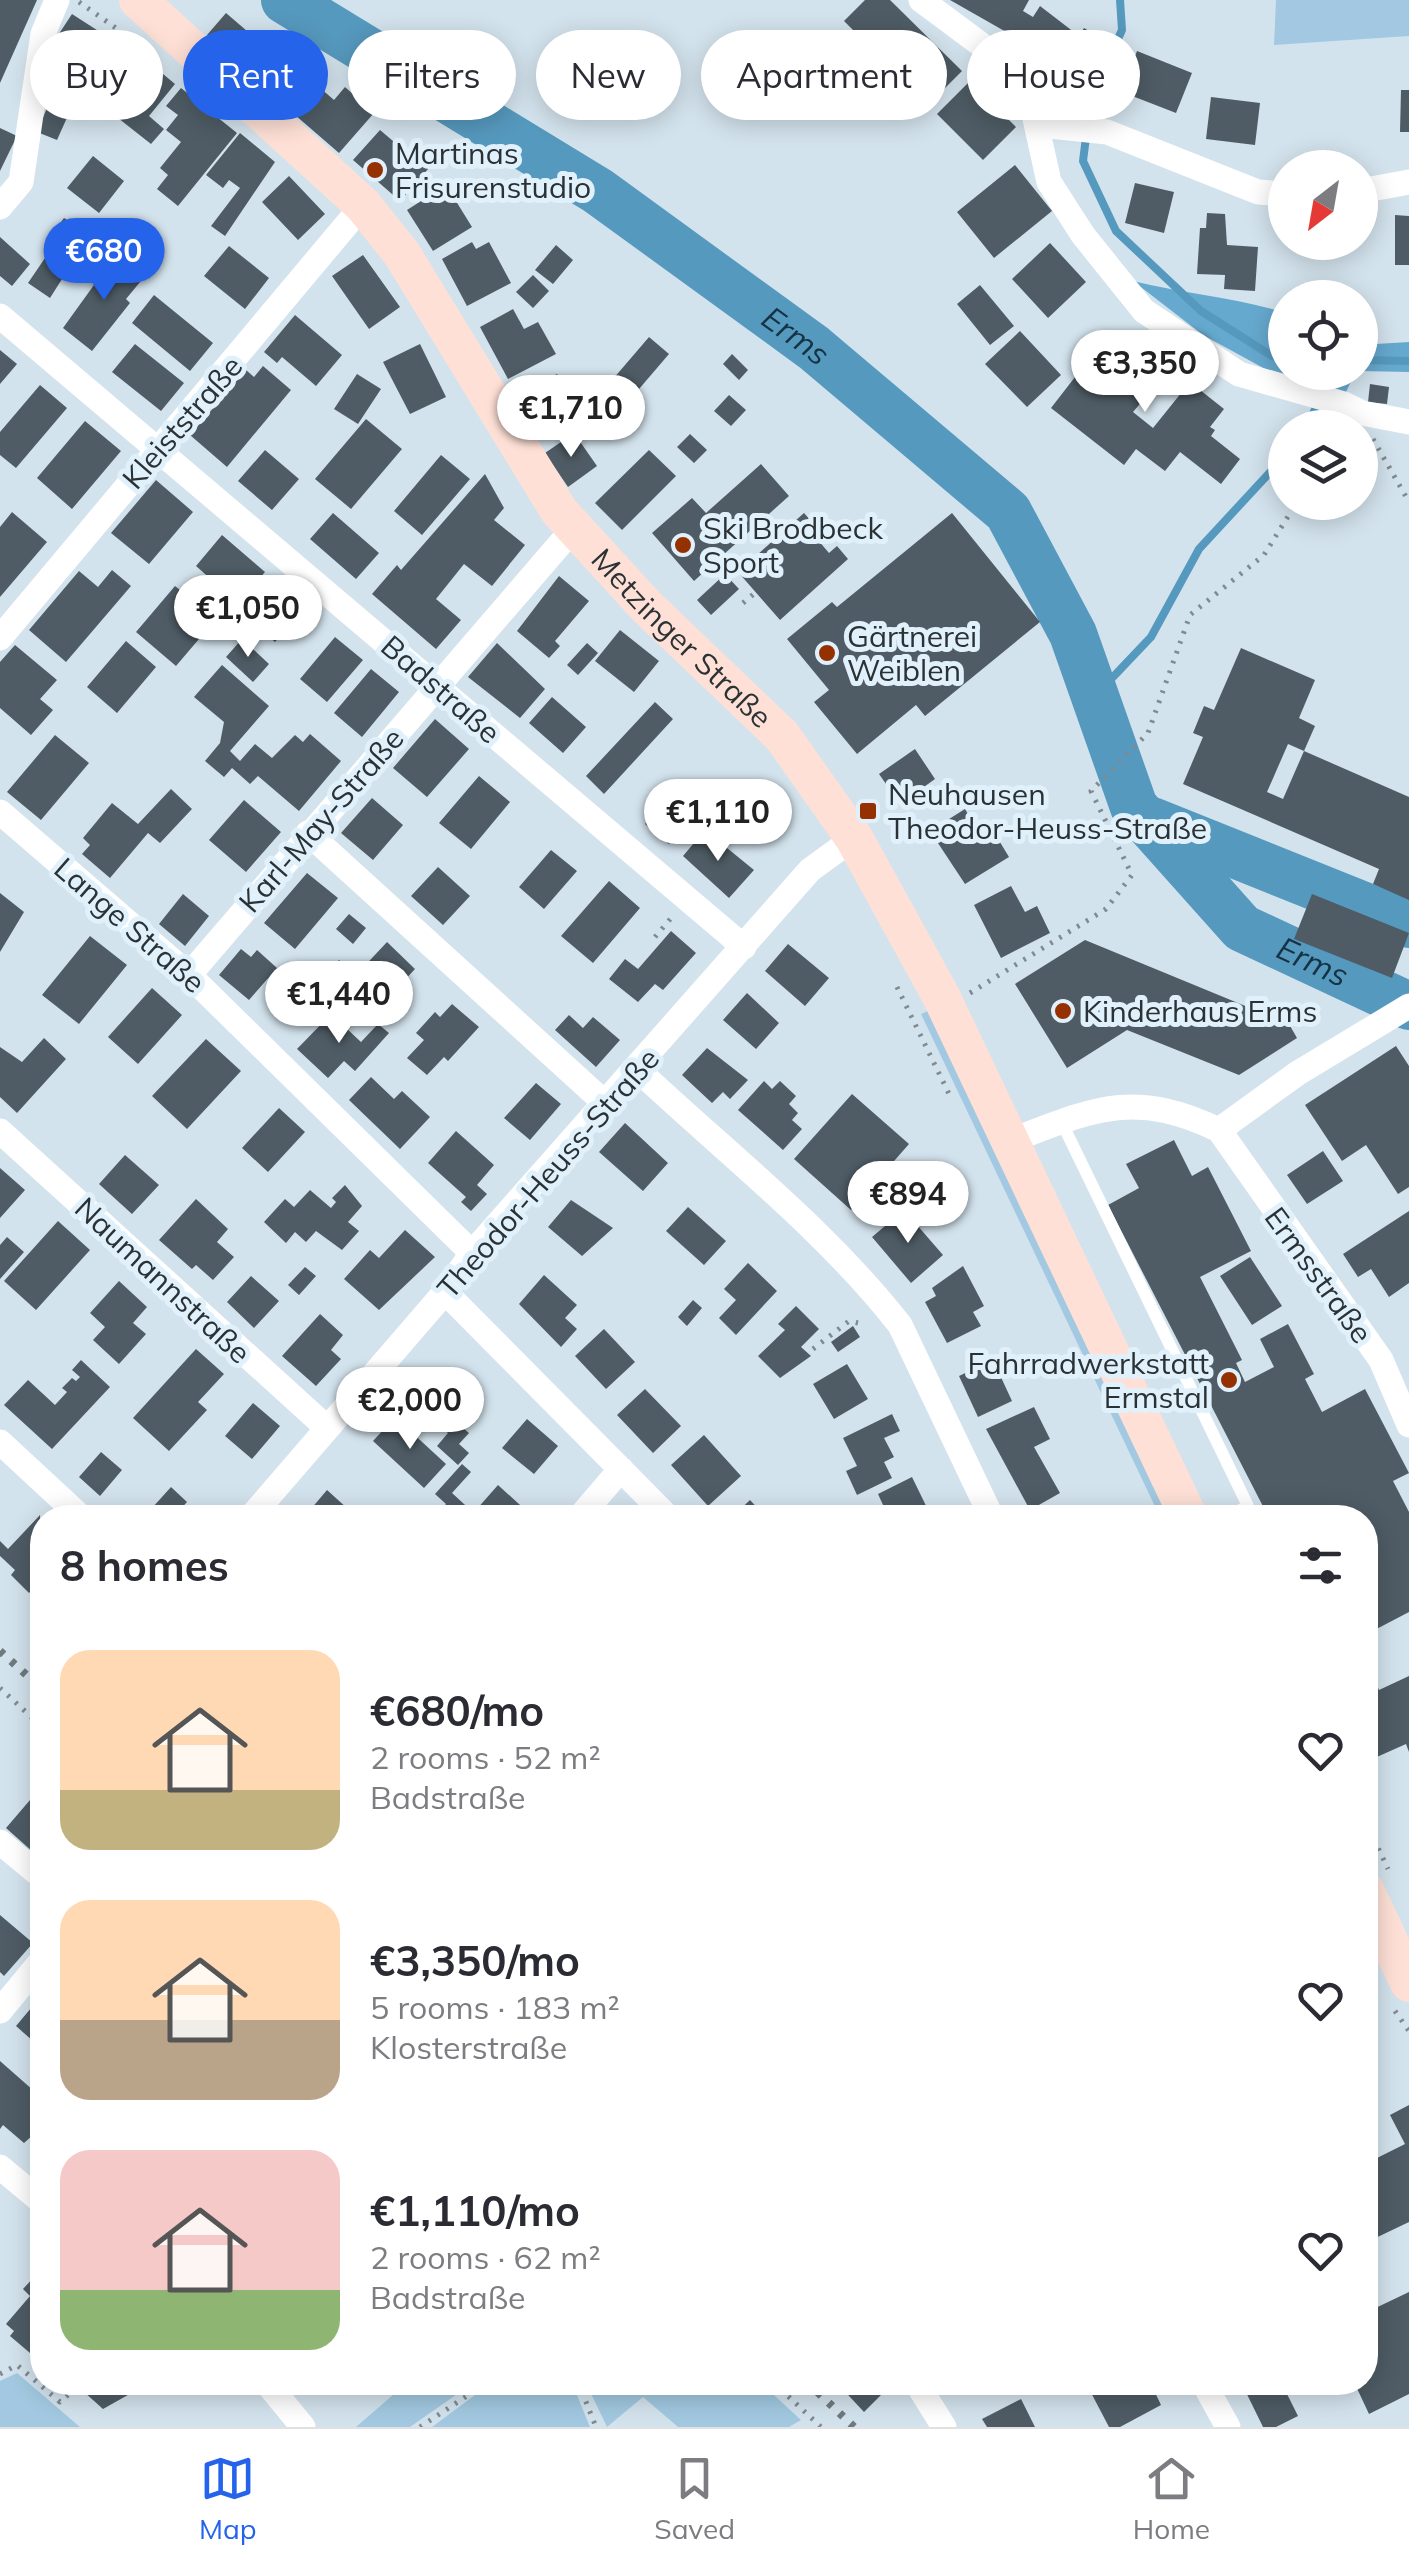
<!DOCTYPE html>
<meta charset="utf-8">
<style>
body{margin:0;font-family:Mulish,sans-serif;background:#f7f7f7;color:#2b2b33;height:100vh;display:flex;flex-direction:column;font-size:38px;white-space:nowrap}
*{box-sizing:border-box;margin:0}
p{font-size:32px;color:#7c7c81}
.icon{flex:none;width:55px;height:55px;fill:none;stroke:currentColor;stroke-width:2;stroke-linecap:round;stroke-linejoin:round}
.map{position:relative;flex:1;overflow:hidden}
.details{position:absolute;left:30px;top:1505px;width:1348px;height:890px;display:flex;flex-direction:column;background:#fff;border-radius:40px;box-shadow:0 5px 25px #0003}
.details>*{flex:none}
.hud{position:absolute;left:30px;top:30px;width:1350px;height:90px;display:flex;gap:20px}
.needle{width:65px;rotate:211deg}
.controls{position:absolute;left:1268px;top:150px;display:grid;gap:20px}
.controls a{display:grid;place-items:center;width:110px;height:110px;border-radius:50%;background:#fff;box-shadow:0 5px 25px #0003;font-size:50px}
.price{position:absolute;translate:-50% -85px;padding:0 22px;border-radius:35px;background:#fff;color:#222;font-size:32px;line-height:65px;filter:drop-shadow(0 2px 5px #0008)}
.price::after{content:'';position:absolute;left:50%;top:60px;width:30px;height:22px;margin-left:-15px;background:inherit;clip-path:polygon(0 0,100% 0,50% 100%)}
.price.on{background:#2563eb;color:#fff}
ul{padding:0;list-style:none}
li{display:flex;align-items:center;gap:30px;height:250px;padding:0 30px}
li span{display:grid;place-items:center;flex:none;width:280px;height:200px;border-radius:30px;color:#555}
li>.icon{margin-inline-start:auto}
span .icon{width:120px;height:120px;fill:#fffc;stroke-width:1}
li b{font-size:42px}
h2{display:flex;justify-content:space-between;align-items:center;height:120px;padding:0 30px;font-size:42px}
.pill{padding:0 35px;border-radius:45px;background:#fff;box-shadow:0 5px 25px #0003;font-size:35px;line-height:90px}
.pill.on{background:#2563eb;color:#fff}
.tabs{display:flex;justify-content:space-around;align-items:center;height:140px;border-top:2px solid #e1e1e2;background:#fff;font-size:28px;color:#7c7c81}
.tabs a{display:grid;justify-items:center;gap:5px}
.tabs .on{color:#2563eb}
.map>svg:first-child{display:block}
</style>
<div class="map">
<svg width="1409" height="2427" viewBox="0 0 1409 2427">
<rect width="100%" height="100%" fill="#d3e3ed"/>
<path fill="#a2c9e1" d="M1276 0H1409V36L1274 45Z
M928 1011 1168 1517H1160L921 1014Z
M17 2373 80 2427H0V2381Z
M388 2383H473L410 2427H356L394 2394Z
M506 2383H572L590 2427H432L475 2395Z
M586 2383H761L801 2420 789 2427H678L643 2397 607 2427Z"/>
<path fill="#66a9cf" d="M1133 281C1184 294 1235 297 1285 313V372L1355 373 1345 394 1276 375 1203 335Z
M1360 338 1376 344 1409 342V372L1360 371Z"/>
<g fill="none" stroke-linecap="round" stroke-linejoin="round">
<path stroke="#5699be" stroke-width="8" d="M1120 0 1122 30 1091 98 1083 161 1116 231 1201 311 1272 356 1285 358
M1360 360 1409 361
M1307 428 1331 372
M1095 696 1151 637 1199 549 1285 456"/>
<g stroke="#5699be" stroke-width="48">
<path id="s1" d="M285 0 598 191 814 348 1008 512 1073 634 1134 807 1242 928 1409 1006"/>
<path d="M1152 821 1409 924"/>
</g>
</g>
<path fill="#4f5c65" d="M0 0H37L0 83Z
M865 0H890L962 71 928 105 844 21Z
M950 0H1029L1023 11 1033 17 1040 6 1079 36 1084 28 1106 41 1080 84 1037 58 1041 52Z
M226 13 284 63 266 85 207 35Z
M72 14 103 34 70 83 80 88 87 76 93 80 99 71 95 67 116 39 149 63 121 100 105 88 86 120 70 111 57 140 37 132 49 103 41 100 49 49Z
M1137 51 1192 73 1176 113 1122 92Z
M157 69 175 84 149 116 164 129 151 144 118 118Z
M304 74 334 100 345 87 374 113 339 153 280 102Z
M970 81 1016 127 983 160 937 114Z
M181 88 237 133 178 206 157 189 168 175 160 168 181 142 166 130 178 115 166 106Z
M1401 90H1409V132H1400Z
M1211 97 1260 103 1255 145 1206 139Z
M0 128 17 136 0 171Z
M380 130 406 152 415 142 436 160 400 201 353 160Z
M240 133 275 162 225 236 211 226 240 188 229 180 223 188 206 175Z
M93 156 124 181 99 213 67 188Z
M1015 165 1052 211 994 258 957 212Z
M289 176 325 214 298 240 262 202Z
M1135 183 1174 192 1164 233 1125 223Z
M446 185 472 227 433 251 407 210Z
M1207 213 1225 214 1227 245 1258 247 1255 291 1224 289 1225 275 1197 274 1200 228H1206Z
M1395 215 1409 216V265H1395Z
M64 218 90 235 50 298 28 283 60 236 54 232Z
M0 237 30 264 12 286 0 276Z
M472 242 476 249 489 242 511 283 467 306 442 259Z
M1050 243 1086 282 1048 318 1012 279Z
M556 245 573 260 553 284 535 270Z
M229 246 269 278 245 309 204 276Z
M117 253 145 276 126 299 130 303 92 351 63 328Z
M363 255 400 307 369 329 332 276Z
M533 275 549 291 533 308 516 292Z
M980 285 1014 326 990 345 957 304Z
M154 295 213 343 190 371 132 323Z
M513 309 524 329 538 322 556 354 508 379 480 327Z
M295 315 342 355 316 386 282 357 277 363 264 352Z
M1020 331 1061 375 1027 407 985 364Z
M1137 333 1168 358 1138 394 1144 399 1133 412 1153 428 1190 382 1224 409 1210 427 1215 430 1211 436 1240 459 1221 484 1180 452 1165 471 1136 449 1124 465 1051 408 1082 368 1099 381Z
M649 337 669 354 633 396 613 379Z
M135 344 184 383 161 411 112 372Z
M420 344 446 397 410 414 383 362Z
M0 350 17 364 0 384Z
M732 354 748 370 739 380 723 364Z
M263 366 291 390 227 467 190 435 246 370 254 377Z
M357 374 381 389 358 424 334 409Z
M557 374 577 412 534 436 513 397Z
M1370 384 1389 387 1387 404 1368 402Z
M40 385 67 408 16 468 0 455V432Z
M729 395 746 410 731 426 714 411Z
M366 419 402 449 351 509 315 479Z
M85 421 121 451 72 509 37 478Z
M574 433 597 466 568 487 545 453Z
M690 434 707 450 694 463 677 447Z
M265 450 299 479 272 510 238 481Z
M649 450 676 476 622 530 595 503Z
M441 455 470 479 422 535 394 511Z
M761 464 789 496 694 581 652 533 692 498 706 513Z
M485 474 504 508 494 520 525 545 492 586 464 564 436 599 461 620 436 649 372 594 397 565 401 570Z
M156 480 193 512 149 564 111 533Z
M12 512 47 542 0 597V527Z
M333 513 379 553 356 579 310 539Z
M804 513 811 521 806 526 829 553 837 546 848 559 780 620 738 572Z
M952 513 1040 622 925 716 916 705 857 754 814 702 829 690 787 639 832 602 837 607Z
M222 535 265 572 238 603 196 566Z
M112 570 131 586 66 662 29 630 79 571 98 587Z
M725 574 739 589 711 615 697 600Z
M559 576 589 601 555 641 560 646 549 658 517 631Z
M274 580 305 607 275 642 244 615Z
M175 586 216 619 176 666 136 632Z
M620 630 659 661 634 692 595 661Z
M335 637 363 660 327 702 300 679Z
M242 639 269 664 253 682 226 657Z
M126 641 156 667 117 713 87 687Z
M497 643 545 689 520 718 468 677Z
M587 643 598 653 578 675 567 665Z
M15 645 57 680 40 699 53 710 31 735 0 708V662Z
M1241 648 1315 680 1299 718 1315 726 1304 751 1288 744 1267 792 1283 799 1304 751 1409 797V900L1373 884 1379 869 1183 784 1203 737 1193 733 1204 706 1214 710Z
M222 665 269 706 230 751 240 761 255 744 272 758 295 735 303 742 310 734 341 761 299 811 258 776 250 784 232 768 224 777 205 761 220 743 224 722 194 697Z
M371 669 399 692 362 737 334 713Z
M552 697 586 727 563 753 529 723Z
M655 702 673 719 604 794 586 776Z
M435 719 469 749 427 797 393 768Z
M55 735 89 763 41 820 7 792Z
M915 749 935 779 900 804 879 774Z
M479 776 510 802 471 849 439 823Z
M171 789 192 809 160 843 148 833 110 878 82 854 90 845 83 838 112 803 138 824Z
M672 792 696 812 669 844 645 824Z
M372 798 403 825 373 860 341 833Z
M244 800 281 832 246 872 209 840Z
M965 809 981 836 992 829 1009 857 965 884 930 831Z
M705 830 754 870 729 898 683 856Z
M551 850 577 871 544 909 519 887Z
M438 867 470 896 443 925 411 896Z
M307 873 338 898 295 949 264 923Z
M609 881 640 908 593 963 561 936Z
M1011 886 1025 912 1037 906 1050 933 1001 958 974 905Z
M0 893 24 912 0 952Z
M183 894 209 916 185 946 159 924Z
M1312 894 1409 933 1392 978 1294 939Z
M349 914 366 928 353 944 336 929Z
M671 931 696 953 663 990 655 984 638 1002 609 979 625 959 638 969Z
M90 936 127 965 79 1024 42 995Z
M1085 940 1289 1024 1297 1038 1239 1075 1127 1030 1067 1068 1015 984Z
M387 942 415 969 386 1000 358 973Z
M788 944 829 978 805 1006 765 971Z
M241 949 251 957 257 950 277 968 249 1000 219 975Z
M339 960 360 980 349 992 327 973Z
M152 988 182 1015 138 1064 108 1037Z
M747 993 779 1023 756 1049 723 1020Z
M452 1004 479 1027 448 1061 444 1057 427 1075 407 1058 424 1040 416 1033 435 1012 440 1017Z
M331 1014 361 1042 378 1024 389 1033 355 1071 344 1061 328 1078 297 1049Z
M569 1015 583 1028 593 1017 620 1040 596 1067 555 1030Z
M44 1038 66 1059 17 1113 0 1097V1047L22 1062Z
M206 1039 241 1071 187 1129 152 1096Z
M1396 1046 1409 1066V1187L1398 1194 1366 1145 1342 1161 1305 1105Z
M707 1048 748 1080 730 1099 723 1092 712 1103 682 1075Z
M371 1077 394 1099 402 1091 430 1117 400 1149 349 1100Z
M764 1081 772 1089 780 1081 796 1096 789 1104 798 1113 792 1120 802 1129 783 1150 738 1110Z
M536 1083 561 1104 530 1140 504 1118Z
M852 1094 909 1144 851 1210 794 1159Z
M279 1108 305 1132 268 1172 242 1148Z
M625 1123 668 1163 643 1191 599 1152Z
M456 1131 494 1165 477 1185 487 1194 471 1211 461 1202 466 1197 428 1163Z
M1174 1140 1192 1176 1208 1167 1251 1251 1200 1277 1242 1360 1236 1363 1245 1382 1274 1367 1260 1339 1288 1324 1314 1374 1305 1379 1322 1412 1365 1389 1409 1473 1393 1481 1409 1512V1612L1365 1635V1518H1269L1108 1205 1139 1188 1126 1164Z
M1323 1151 1343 1181 1307 1204 1287 1175Z
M125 1155 159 1185 132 1214 99 1184Z
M0 1168 25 1190 0 1218Z
M345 1185 362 1206 348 1222 359 1231 342 1250 316 1231 306 1242 295 1232 286 1243 264 1222 285 1199 294 1207 310 1190 331 1208 336 1202 332 1198Z
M196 1199 228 1229 217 1242 234 1257 213 1280 196 1265 192 1269 159 1240Z
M571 1200 613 1228 582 1256 548 1227Z
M688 1207 726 1241 704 1265 666 1231Z
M904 1210 943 1255 911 1283 872 1237Z
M1409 1211V1283L1389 1297 1371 1269 1358 1277 1343 1254Z
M58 1221 90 1250 36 1310 4 1281Z
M405 1230 435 1257 379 1310 344 1279 370 1250 379 1258Z
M7 1237 24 1252 0 1279V1245Z
M1250 1257 1282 1306 1252 1325 1220 1276Z
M748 1263 777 1291 736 1335 719 1318 736 1300 724 1289Z
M963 1266 984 1306 973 1312 981 1326 947 1343 925 1302 936 1296 932 1288Z
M305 1267 316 1276 299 1295 288 1285Z
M544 1275 577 1305 565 1318 577 1329 561 1347 519 1304Z
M251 1276 279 1301 254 1328 227 1302Z
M119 1281 147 1307 133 1323 146 1334 119 1364 93 1340 105 1327 90 1313Z
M693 1300 702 1308 687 1326 678 1317Z
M796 1306 819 1329 801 1347 811 1356 780 1378 758 1356 785 1330 778 1324Z
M320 1314 343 1335 331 1350 341 1359 316 1386 282 1356Z
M853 1326 860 1337 838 1352 831 1342Z
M604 1329 635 1362 606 1389 575 1356Z
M196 1349 224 1374 198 1402 207 1410 169 1451 133 1418Z
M81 1360 110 1387 52 1449 4 1405 28 1380 55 1405 67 1392 62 1388 72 1378 76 1381 80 1377 72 1370Z
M993 1360 1012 1401 978 1417 959 1376Z
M847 1364 868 1399 834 1419 813 1384Z
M447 1369 479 1398 457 1423 469 1433 459 1444 469 1453 458 1465 437 1446 448 1433 437 1424 447 1413 425 1394Z
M645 1389 681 1426 653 1453 617 1415Z
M253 1403 280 1426 252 1459 225 1436Z
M1034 1407 1050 1439 1034 1447 1060 1493 1030 1510 986 1429Z
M892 1414 900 1431 884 1438 894 1457 884 1462 892 1478 857 1495 846 1471 857 1466 843 1438Z
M395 1417 446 1464 424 1488 373 1441Z
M527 1419 558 1446 534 1474 502 1448Z
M704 1435 741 1476 708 1506 671 1465Z
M101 1452 122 1470 100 1496 79 1477Z
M462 1464 471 1472 452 1493 476 1515 443 1518 438 1513 446 1504 435 1494Z
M912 1477 932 1518H889L878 1494Z
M498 1485 531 1515 529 1518H485L476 1510Z
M171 1487 187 1502 176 1514 180 1518H143Z
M327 1490 358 1518 305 1516Z
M750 1500 766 1517 775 1509 783 1518H731Z
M40 1515 42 1579 29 1593 11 1575 15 1570 0 1556V1541L8 1549Z
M1372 1674 1379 1690 1409 1676V1752L1406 1744 1370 1760 1365 1749V1677Z
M42 1786V1860L6 1828Z
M0 1915 33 1943 4 1976 0 1972Z
M42 1995V2049L16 2026Z
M0 2061 42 2098V2127L24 2143 3 2125 0 2129Z
M1409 2105V2222L1365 2243V2164L1405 2144 1390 2115Z
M36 2275 42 2281V2357L33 2348 30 2353 10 2336 14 2331 6 2324 30 2296 23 2289Z
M1409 2292V2394L1369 2414 1354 2382H1365V2313Z
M73 2382H137L131 2387 135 2391 103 2409Z
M836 2382H869L881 2395 864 2412Z
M1092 2382H1150L1161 2405 1120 2427H1109L1087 2385Z
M1241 2382H1281L1298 2416 1276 2427H1263Z
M1021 2399 1035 2427H987L982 2419Z"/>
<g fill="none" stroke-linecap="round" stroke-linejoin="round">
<path stroke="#7f8a91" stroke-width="5" stroke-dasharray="2.5 8" stroke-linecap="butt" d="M79 2 123 33
M1373 439 1409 502
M743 603 756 592
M655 937 672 917
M897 987 951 1098
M970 993 1106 909 1132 875 1091 791 1148 733 1190 615 1264 555 1297 502
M813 1349 849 1321 858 1323
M0 1688 42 1727
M1365 1820 1388 1869
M1395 2011 1409 2031
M0 2374 17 2365 60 2402 77 2387
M578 2382 596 2427
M773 2382 821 2427
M420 2427 488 2382"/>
<path stroke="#fff" stroke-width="12" d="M1062 1123 1248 1506 1225 1518"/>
<path stroke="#fff" stroke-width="25" d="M921 0 1026 78 1049 182 1083 235 1144 311 1239 374 1344 404 1362 413 1409 422
M1040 125 1107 132 1258 192 1285 194
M1360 191 1409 182
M0 207 21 182 43 34 57 0
M0 316 744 947
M0 638 363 205
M0 812 189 975 472 1253
M308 833 606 1104
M189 975 573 529
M637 1069C726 1153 824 1228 900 1325L992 1518
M1219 1130 1298 1073 1409 1006
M0 1131 327 1428
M1010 1141C1094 1109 1133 1089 1219 1130L1381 1360 1409 1425
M445 1292 669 1518
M0 1442 82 1518
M250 1518 445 1292 472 1253 810 870 854 838
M579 1518 621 1469
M0 1842 42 1877
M0 2011 42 1960
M0 2167 42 2202
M266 2382 303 2427
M916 2382 944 2427
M1203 2382 1228 2427"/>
<g stroke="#fee0d6" stroke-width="38">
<path id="s2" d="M138 0 363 205 402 254 559 511 646 606 782 736 854 838 941 996 1189 1518"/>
<path d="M1365 1890 1409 1983"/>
</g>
<path stroke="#6f7a7f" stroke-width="8" stroke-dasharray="5 10" stroke-linecap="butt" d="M0 1651 42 1689
M807 2382 854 2427"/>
</g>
<g fill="#953001" stroke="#e0f1fb" stroke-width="4">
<circle cx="375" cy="170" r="10"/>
<circle cx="683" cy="545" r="10"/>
<circle cx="827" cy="653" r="10"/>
<rect x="858" y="801" width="20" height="20" rx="5"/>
<circle cx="1063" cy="1011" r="10"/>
<circle cx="1229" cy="1380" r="10"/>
</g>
<g text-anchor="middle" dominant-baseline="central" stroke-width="10" stroke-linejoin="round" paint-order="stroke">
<g font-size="30" fill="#2b3235" stroke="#e0f1fb" text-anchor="start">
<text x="395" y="153">Martinas<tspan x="395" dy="34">Frisurenstudio</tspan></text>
<text x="703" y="528">Ski Brodbeck<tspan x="703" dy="34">Sport</tspan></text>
<text x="847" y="636">Gärtnerei<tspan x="847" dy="34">Weiblen</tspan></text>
<text x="888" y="794">Neuhausen<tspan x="888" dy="34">Theodor-Heuss-Straße</tspan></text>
<text x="1083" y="1011">Kinderhaus Erms</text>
<text x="1209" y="1363" text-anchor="end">Fahrradwerkstatt<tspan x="1209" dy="34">Ermstal</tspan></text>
</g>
<g font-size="30" fill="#2b3235" stroke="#e0f1fb">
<text transform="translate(182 422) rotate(-49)">Kleiststraße</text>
<text stroke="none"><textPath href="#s2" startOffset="845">Metzinger Straße</textPath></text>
<text transform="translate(441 689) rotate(41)">Badstraße</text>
<text transform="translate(321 820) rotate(-49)">Karl-May-Straße</text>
<text transform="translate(130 925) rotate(41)">Lange Straße</text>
<text transform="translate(548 1173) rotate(-49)">Theodor-Heuss-Straße</text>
<text transform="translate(1319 1275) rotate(54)">Ermsstraße</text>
<text transform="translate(163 1280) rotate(43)">Naumannstraße</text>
</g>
<g font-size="32" font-style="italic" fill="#153344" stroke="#e0f1fb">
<text stroke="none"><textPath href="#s1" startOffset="612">Erms</textPath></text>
<text stroke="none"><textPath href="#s1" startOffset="1450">Erms</textPath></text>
</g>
</g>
</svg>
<div class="controls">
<a><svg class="needle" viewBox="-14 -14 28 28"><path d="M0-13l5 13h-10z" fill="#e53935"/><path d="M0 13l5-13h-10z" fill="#7c7c81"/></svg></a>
<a><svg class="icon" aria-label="locate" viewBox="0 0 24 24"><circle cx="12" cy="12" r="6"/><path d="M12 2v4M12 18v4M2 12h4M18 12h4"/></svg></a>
<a><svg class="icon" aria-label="layers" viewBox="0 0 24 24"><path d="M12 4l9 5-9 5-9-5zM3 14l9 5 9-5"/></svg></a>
</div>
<b class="price on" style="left:104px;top:303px">€680</b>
<b class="price" style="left:1145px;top:415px">€3,350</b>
<b class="price" style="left:571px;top:460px">€1,710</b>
<b class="price" style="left:248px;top:660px">€1,050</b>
<b class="price" style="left:718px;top:864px">€1,110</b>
<b class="price" style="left:339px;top:1046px">€1,440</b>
<b class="price" style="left:908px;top:1246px">€894</b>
<b class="price" style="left:410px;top:1452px">€2,000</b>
<div class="hud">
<a class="pill">Buy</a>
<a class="pill on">Rent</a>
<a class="pill">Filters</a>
<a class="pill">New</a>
<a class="pill">Apartment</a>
<a class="pill">House</a>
</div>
<section class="details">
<h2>8 homes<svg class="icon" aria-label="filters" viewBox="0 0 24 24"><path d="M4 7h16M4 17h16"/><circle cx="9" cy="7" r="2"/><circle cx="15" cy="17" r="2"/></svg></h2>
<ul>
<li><span style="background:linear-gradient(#ffd9b3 70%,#c2b280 0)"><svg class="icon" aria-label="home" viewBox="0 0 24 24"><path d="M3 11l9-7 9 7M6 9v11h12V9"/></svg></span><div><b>€680/mo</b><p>2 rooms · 52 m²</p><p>Badstraße</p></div><svg class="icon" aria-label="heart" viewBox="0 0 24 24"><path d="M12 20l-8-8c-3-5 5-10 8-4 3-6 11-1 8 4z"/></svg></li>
<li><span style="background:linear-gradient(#ffd9b3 60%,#b9a48a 0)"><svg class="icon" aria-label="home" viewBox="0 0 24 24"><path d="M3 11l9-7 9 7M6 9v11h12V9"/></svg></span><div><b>€3,350/mo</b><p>5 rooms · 183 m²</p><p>Klosterstraße</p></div><svg class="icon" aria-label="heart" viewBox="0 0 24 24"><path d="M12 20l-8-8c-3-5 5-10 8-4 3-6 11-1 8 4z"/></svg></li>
<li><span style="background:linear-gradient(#f6c9c9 70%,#8fb573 0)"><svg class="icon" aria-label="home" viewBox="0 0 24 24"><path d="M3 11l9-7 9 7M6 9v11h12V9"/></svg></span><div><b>€1,110/mo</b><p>2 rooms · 62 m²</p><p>Badstraße</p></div><svg class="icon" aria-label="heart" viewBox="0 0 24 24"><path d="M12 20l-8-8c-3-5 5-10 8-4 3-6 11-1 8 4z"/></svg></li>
</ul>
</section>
</div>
<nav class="tabs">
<a class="on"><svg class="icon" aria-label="map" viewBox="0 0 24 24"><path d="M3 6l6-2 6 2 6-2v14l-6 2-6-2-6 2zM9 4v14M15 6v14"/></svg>Map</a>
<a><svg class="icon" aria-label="saved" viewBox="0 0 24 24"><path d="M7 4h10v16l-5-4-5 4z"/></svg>Saved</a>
<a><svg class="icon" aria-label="home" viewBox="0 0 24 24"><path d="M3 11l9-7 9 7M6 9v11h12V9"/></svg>Home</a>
</nav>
